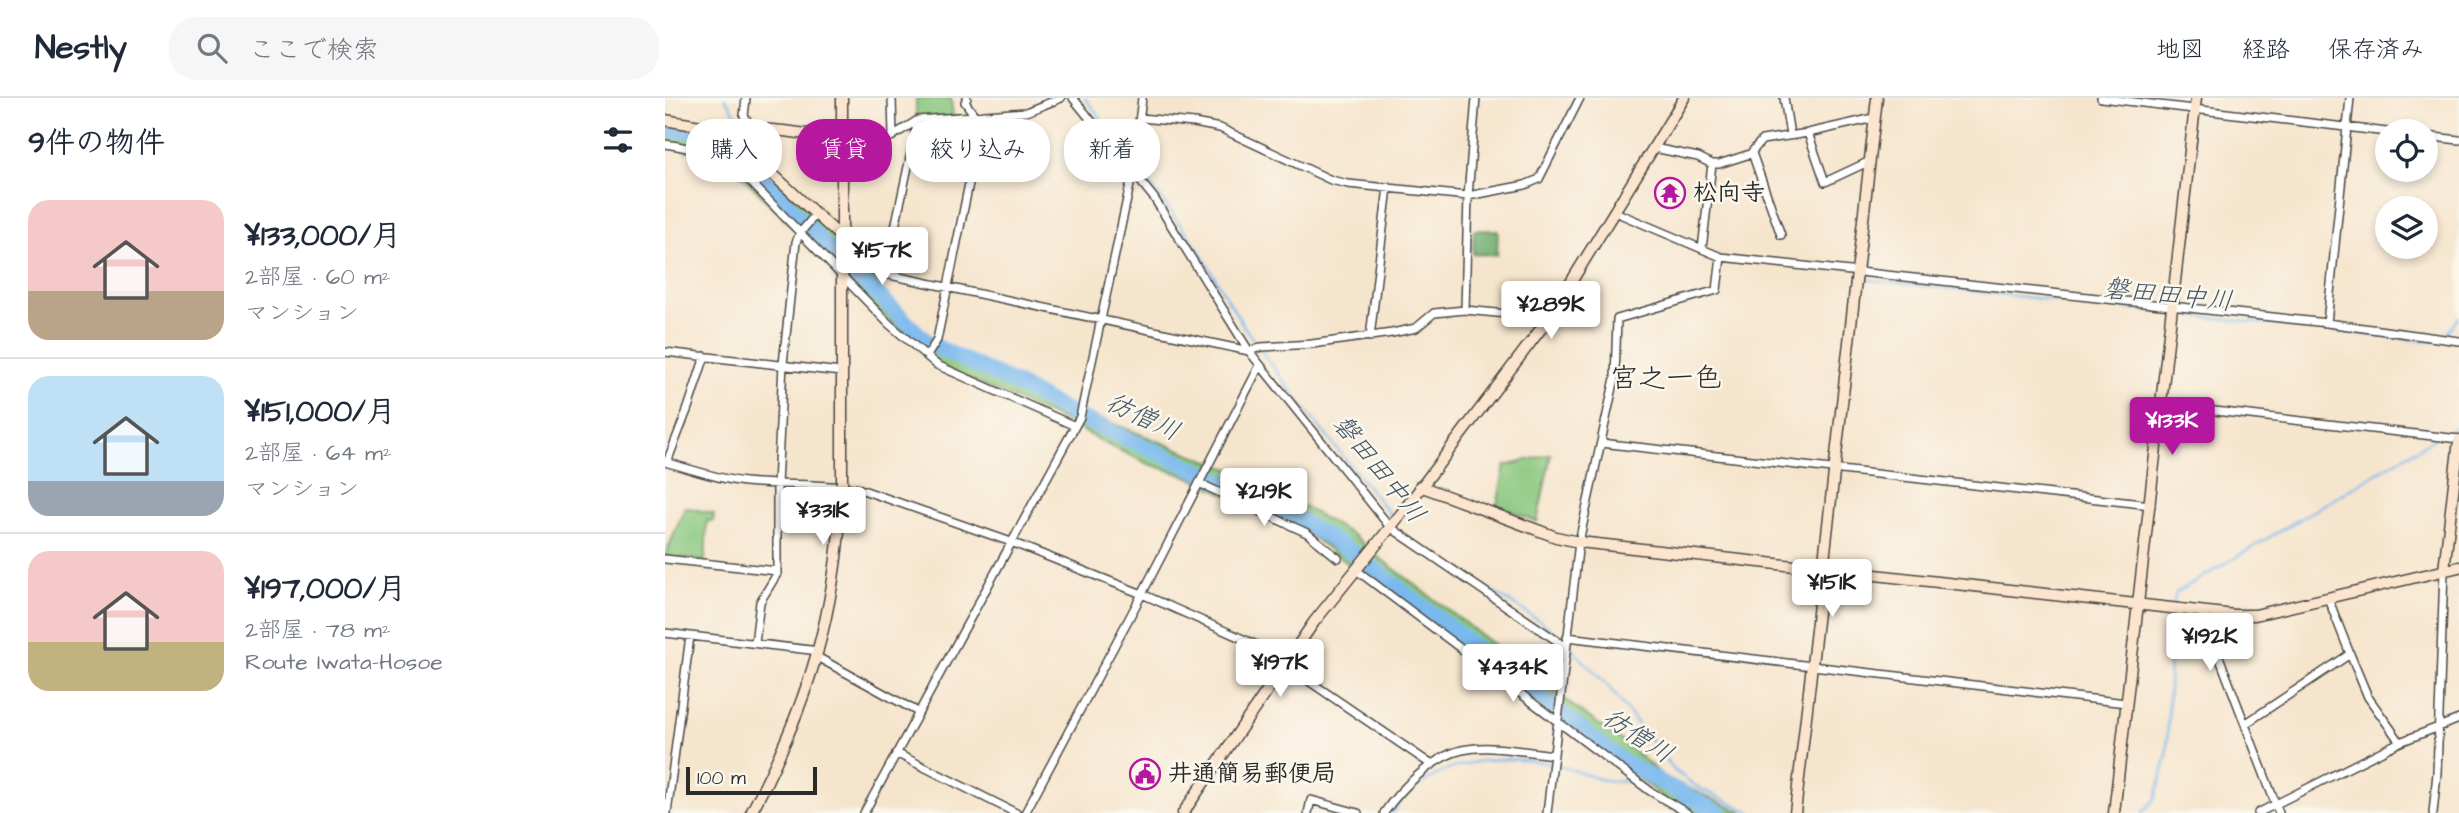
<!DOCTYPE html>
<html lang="ja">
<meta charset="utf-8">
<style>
body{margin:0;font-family:"Architects Daughter","Klee One",sans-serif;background:#f6f6f7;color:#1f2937;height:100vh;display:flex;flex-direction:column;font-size:26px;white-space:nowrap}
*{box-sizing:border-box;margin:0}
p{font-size:23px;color:#747a83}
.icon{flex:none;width:38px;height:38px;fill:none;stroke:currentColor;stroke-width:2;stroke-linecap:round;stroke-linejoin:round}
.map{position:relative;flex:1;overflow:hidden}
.side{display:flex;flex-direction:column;background:#fff;width:665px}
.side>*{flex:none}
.hud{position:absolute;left:21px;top:21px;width:665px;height:63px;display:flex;gap:14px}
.tools{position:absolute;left:1710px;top:21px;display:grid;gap:14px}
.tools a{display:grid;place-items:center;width:63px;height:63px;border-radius:50%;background:#fff;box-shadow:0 4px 10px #0003;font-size:35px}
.scale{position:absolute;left:21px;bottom:18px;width:131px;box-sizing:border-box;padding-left:7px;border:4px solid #2b2b2b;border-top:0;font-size:19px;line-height:24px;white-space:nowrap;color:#2b2b2b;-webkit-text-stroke:5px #fbf7ec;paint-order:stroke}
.price{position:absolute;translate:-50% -60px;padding:0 16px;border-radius:7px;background:#fff;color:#222;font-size:23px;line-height:46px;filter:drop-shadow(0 2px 4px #0008)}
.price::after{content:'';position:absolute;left:50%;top:42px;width:21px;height:16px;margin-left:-10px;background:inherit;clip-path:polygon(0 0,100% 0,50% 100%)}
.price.current{background:#b5179e;color:#fff}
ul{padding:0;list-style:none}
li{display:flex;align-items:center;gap:21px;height:175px;padding:0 28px}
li+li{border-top:2px solid #e0e1e3}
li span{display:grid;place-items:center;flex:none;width:196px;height:140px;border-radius:21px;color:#555}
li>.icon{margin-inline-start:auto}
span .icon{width:84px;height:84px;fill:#fffc;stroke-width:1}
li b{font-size:30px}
h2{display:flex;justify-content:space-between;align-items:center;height:84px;padding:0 28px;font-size:30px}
.tag{padding:0 24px;border-radius:28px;background:#fff;box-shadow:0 4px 10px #0003;font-size:24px;line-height:63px}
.tag.current{background:#b5179e;color:#fff}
header{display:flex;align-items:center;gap:42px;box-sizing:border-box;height:98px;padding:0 35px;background:#fff;border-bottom:2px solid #e0e1e3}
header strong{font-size:33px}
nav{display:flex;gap:38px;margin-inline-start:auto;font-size:24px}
.search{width:490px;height:63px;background:#f6f6f7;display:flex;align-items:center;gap:18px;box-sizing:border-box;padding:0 24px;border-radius:28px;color:#747a83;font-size:26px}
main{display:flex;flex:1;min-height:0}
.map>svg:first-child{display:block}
</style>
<header>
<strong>Nestly</strong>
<div class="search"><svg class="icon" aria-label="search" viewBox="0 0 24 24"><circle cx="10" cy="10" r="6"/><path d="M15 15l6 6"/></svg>ここで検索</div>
<nav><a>地図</a><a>経路</a><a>保存済み</a></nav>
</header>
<main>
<section class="side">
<h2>9件の物件<svg class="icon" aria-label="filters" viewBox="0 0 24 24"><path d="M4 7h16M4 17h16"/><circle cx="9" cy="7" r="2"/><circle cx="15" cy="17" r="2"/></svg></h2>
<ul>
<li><span style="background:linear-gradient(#f6c9c9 65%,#b9a48a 0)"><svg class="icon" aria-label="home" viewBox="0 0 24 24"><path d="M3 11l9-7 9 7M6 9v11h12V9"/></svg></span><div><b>¥133,000/月</b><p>2部屋 · 60 m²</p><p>マンション</p></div></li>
<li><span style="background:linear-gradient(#bfe0f5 75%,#9aa5b1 0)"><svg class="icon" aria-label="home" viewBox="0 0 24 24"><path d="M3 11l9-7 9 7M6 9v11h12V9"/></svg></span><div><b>¥151,000/月</b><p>2部屋 · 64 m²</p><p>マンション</p></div></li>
<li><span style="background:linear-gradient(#f6c9c9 65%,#c2b280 0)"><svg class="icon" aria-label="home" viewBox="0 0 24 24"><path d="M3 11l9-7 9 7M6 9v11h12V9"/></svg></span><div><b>¥197,000/月</b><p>2部屋 · 78 m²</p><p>Route Iwata-Hosoe</p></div></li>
</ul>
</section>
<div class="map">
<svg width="1794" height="715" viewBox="0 0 1794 715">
<rect width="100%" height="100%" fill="#fbf7ec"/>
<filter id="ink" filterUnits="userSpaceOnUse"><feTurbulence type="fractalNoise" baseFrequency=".0143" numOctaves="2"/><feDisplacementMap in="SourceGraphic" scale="14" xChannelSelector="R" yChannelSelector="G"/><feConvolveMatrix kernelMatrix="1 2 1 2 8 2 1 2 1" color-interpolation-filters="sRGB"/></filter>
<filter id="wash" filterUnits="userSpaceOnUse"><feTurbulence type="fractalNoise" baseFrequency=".00686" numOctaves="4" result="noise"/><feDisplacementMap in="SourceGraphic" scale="28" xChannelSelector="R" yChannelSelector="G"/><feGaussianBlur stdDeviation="1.57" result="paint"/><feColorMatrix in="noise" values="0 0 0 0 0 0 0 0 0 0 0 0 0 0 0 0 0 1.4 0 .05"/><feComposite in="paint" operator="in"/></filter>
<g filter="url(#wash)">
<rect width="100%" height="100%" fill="#f6e5cd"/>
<path fill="#89c77e" stroke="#5a7954" stroke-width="2" d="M251 0H286L288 19H251Z
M0 23 59 35 149 115 194 162 248 230 272 242 343 284 371 292 413 312 590 381 688 437 715 460 911 610 961 646 999 679 1078 715H1031L1010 708 642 435 522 378 484 366 441 346 402 324 272 267 263 256 205 206 66 67 0 46Z
M886 356 872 424 832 407 840 368Z
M20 409 49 416 48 423H42L40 463 0 458Z"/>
<path fill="#6eac6d" stroke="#4c6c4c" stroke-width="2" d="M313 17 314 24 303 63 268 58V32L251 30 253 22Z
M809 132H833L832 157 808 156Z"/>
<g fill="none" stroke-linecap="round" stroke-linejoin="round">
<path stroke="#7ab9ee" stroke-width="2.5" d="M60 0 76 24 78 44
M420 0 467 61
M471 66 533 151 579 229 634 304 728 420
M1197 181 1504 215
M1510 216 1772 244 1774 242
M1780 238 1794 219
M1778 336 1794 328
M802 477 881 527 900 544
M905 549 943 588 1010 673 1032 689 1086 715
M971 679 979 674
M727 715C766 660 838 653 898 669 919 675 943 688 965 682
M1477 715 1491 700 1502 657 1506 517 1511 495 1769 341"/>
<path stroke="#7ab9ee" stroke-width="16" d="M0 31 24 33 51 43 80 59 182 172 209 193 263 245 351 286 403 314 613 409 686 453 960 665 1055 715"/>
</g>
</g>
<g filter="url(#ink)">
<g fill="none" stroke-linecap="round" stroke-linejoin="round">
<g stroke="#494743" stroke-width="10">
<path id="street" d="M81 0 79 18 88 31
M227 0 228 38
M302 0 300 4 310 18
M408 0 489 100 584 253 725 429 901 549
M1119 0 1125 37
M1436 0 1722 34
M475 20 529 25 555 30 666 82 683 86 803 98 860 87 874 81 915 0
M1143 35 1160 84 1205 63
M1760 38 1794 42
M0 46C27 50 52 56 75 73L224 226 272 267 410 328
M989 50 1033 59 1047 66H1054L1085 56 1097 42 1143 35 1209 20
M1087 55 1116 137
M176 70 253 22 361 14 396 0
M950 114 1056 159 1662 225 1794 243
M177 140 211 173 220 176 584 253 596 249 647 246 727 235 751 230 769 215 800 212 884 220
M1037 151 1047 66
M220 176 253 22
M800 212 803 98 811 0
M1662 225 1685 0
M705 239 723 89
M0 254 176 274
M262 258 272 242 318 17
M1497 307 1794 341
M936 345 1486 407
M0 364C26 371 52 381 80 384 118 388 157 385 195 391L346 444 477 496 623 561 635 577 767 667
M2 364 23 310 40 258
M534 385 642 435 673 460
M0 461 112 473
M690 471 985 693 1022 715
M1537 514 1614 715
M0 535 154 553
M902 539 1461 605
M90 545 95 504 112 476V387L118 266 131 144 135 135 151 116
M1685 556 1703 599 1735 644
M152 559 253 614
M1580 626 1685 556 1663 500
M231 655 351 715
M2 715 25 538
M199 715 415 319 468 73 477 0
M360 715 477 496 595 267
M643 715 646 702 693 715
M719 715C734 692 769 658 797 652 827 646 859 654 889 657
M882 715 914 444 950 280 952 221 1052 192 1056 159
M1593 715 1735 644 1794 621
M1768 715 1772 675 1779 472"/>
</g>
<g stroke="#494743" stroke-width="13">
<path id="secondary" d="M0 22 47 30 59 35C79 24 151 38 177 41
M59 35 78 49 177 140
M755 388 891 439 914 444 1569 517H1590L1794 469
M1779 472 1794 342
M86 715C144 604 172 514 177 388V0
M518 715 649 524 736 416 884 220 1019 0
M1130 715 1212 0
M1449 715 1531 0"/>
</g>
<use href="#street" stroke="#fff" stroke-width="7"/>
<use href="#secondary" stroke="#fce5cf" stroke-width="10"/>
</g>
</g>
<defs>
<g id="temple-ring" transform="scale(1.575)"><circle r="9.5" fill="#fbf7ec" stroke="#b5179e" stroke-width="1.5"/><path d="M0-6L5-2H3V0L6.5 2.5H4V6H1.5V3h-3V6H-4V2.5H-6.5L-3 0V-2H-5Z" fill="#b5179e"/></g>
<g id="civic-ring" transform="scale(1.575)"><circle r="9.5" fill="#fbf7ec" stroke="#b5179e" stroke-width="1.5"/><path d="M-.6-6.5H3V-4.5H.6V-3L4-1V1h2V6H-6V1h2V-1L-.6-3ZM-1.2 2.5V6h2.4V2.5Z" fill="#b5179e"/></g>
</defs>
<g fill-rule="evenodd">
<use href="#temple-ring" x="1005" y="95"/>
<use href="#civic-ring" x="480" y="676"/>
</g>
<g text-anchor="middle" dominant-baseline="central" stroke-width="5" stroke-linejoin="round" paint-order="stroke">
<g font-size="24" font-weight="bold" fill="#2b2b2b" stroke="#fbf7ec" text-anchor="start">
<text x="1028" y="95">松向寺</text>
<text x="503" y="676">井通簡易郵便局</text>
</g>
<g font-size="26" font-style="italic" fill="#435666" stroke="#fbf7ec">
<text transform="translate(1503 197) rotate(6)">磐田田中川</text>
<text transform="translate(478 319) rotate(25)">彷僧川</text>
<text transform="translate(714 371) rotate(51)">磐田田中川</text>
<text transform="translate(973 638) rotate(33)">彷僧川</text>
</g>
<g font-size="28" fill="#2b2b2b" stroke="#fbf7ec">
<text x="1001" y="280">宮之一色</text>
</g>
</g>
</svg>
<div class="tools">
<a><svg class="icon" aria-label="locate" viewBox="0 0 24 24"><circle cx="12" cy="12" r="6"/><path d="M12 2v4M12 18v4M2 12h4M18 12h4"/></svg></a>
<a><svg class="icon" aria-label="layers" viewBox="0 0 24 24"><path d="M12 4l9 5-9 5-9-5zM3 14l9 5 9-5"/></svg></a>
</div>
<div class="scale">100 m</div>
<b class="price" style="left:217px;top:189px">¥157K</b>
<b class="price" style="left:886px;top:243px">¥289K</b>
<b class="price current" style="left:1507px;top:359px">¥133K</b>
<b class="price" style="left:599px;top:430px">¥219K</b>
<b class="price" style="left:158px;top:449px">¥331K</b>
<b class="price" style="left:1167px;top:521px">¥151K</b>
<b class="price" style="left:1545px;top:575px">¥192K</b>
<b class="price" style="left:615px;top:601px">¥197K</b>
<b class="price" style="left:848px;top:606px">¥434K</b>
<div class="hud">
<a class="tag">購入</a>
<a class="tag current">賃貸</a>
<a class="tag">絞り込み</a>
<a class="tag">新着</a>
</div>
</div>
</main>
